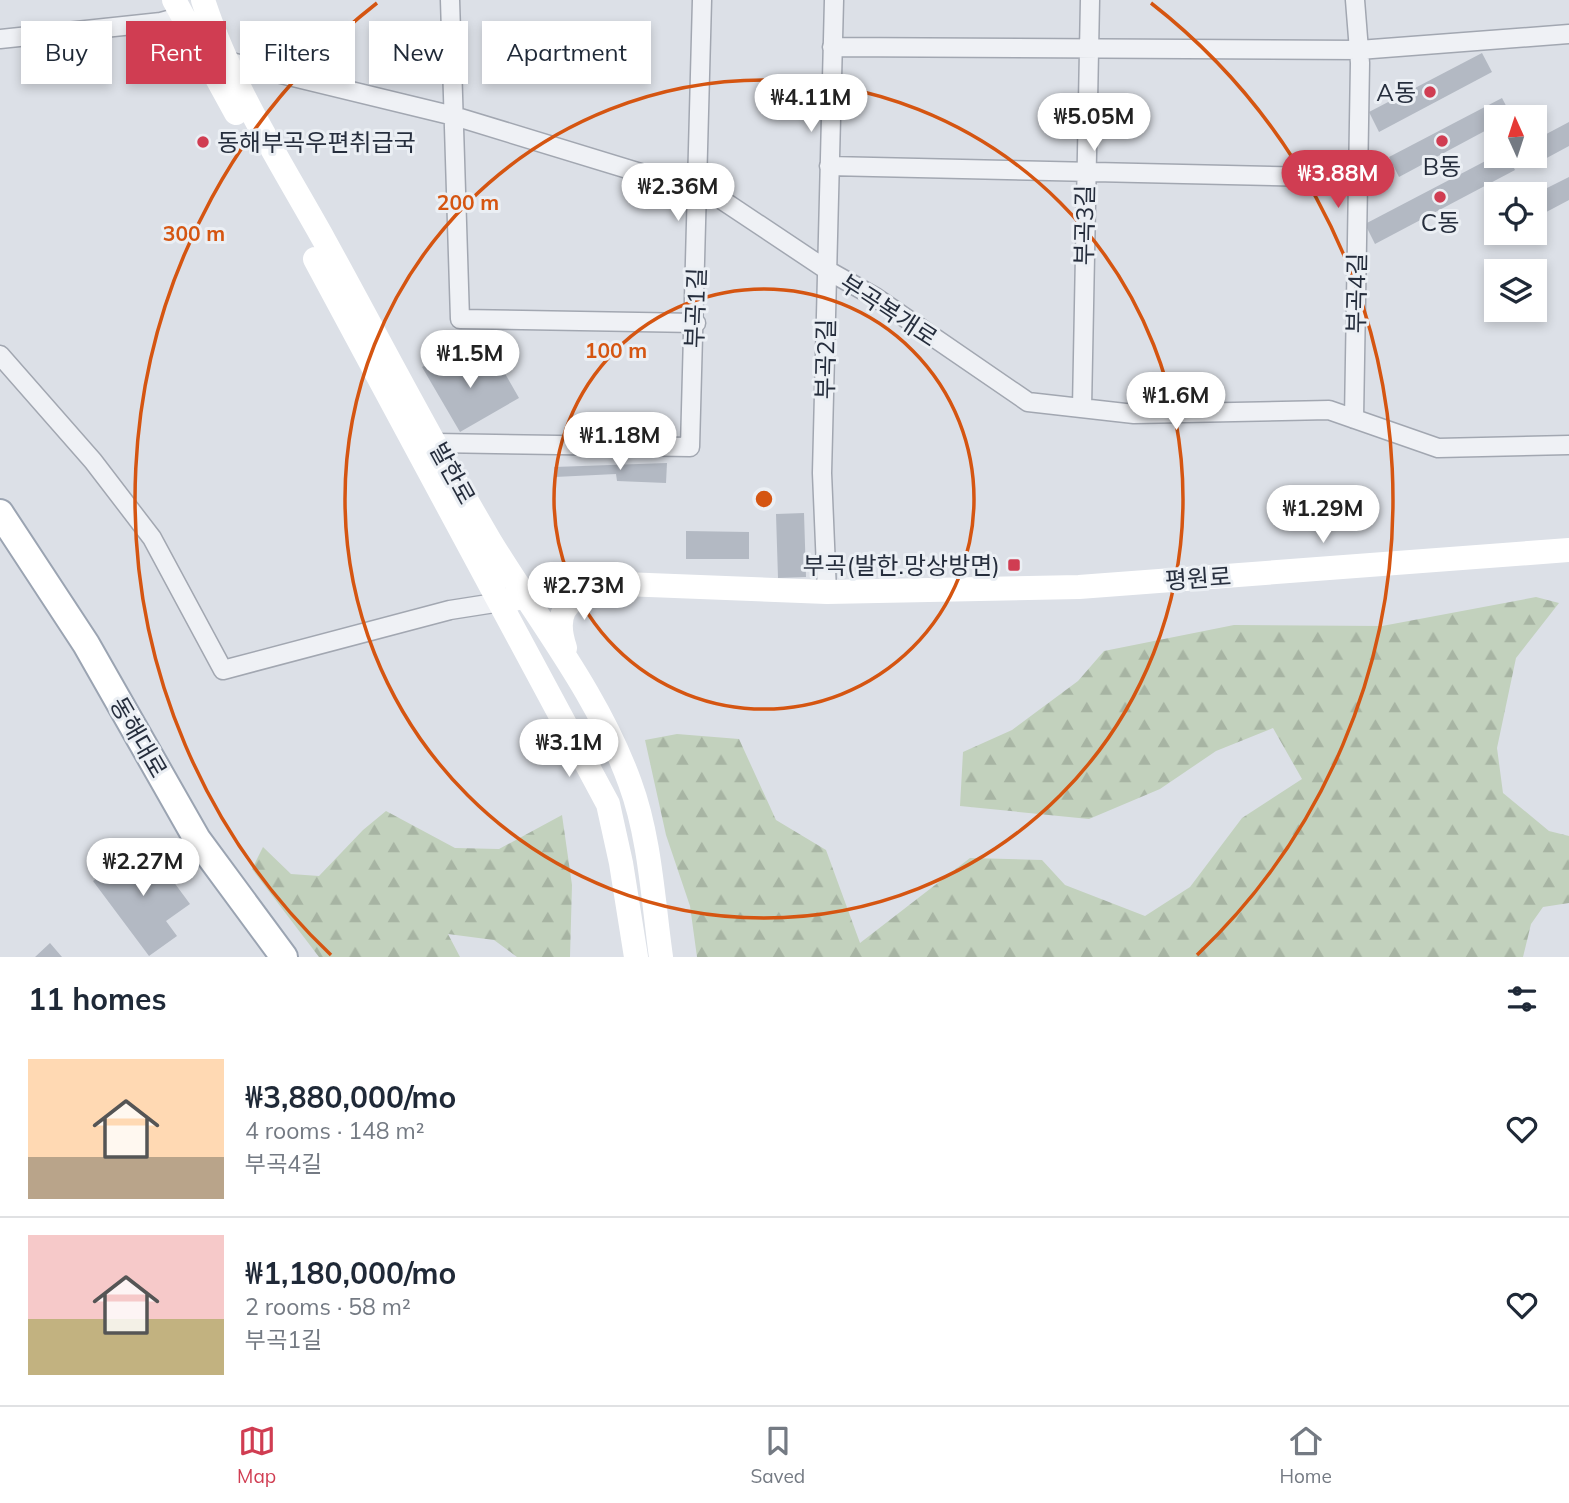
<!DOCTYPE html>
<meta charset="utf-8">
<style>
body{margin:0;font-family:Mulish,"Noto Sans KR",sans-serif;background:#f2f2f3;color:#1f2937;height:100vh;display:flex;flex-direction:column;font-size:26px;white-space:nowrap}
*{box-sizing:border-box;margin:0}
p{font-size:23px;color:#747a83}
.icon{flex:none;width:38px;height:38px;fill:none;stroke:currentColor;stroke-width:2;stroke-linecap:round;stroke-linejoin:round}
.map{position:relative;height:957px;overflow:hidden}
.sheet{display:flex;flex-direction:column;background:#fff;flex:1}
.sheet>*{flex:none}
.guide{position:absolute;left:21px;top:21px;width:700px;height:63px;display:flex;gap:14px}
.needle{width:46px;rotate:357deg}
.controls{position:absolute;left:1484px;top:105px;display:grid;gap:14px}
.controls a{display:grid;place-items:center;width:63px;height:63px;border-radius:0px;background:#fff;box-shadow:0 4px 10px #0003;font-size:35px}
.price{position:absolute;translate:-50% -60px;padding:0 16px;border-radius:24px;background:#fff;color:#222;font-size:23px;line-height:46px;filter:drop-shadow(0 2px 4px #0008)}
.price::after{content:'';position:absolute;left:50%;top:42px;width:21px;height:16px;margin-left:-10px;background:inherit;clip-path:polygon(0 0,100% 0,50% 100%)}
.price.selected{background:#d03d52;color:#fff}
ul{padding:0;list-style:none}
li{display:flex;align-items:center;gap:21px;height:175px;padding:0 28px}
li+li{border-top:2px solid #e0e1e3}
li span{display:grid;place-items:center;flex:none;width:196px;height:140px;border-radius:0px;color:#555}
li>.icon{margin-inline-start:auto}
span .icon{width:84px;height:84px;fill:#fffc;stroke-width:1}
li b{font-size:30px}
h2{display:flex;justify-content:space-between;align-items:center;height:84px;padding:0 28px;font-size:30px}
.pill{padding:0 24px;border-radius:0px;background:#fff;box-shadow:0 4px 10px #0003;font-size:24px;line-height:63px}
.pill.selected{background:#d03d52;color:#fff}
.tab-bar{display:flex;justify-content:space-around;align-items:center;height:98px;border-top:2px solid #e0e1e3;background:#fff;font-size:19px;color:#747a83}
.tab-bar a{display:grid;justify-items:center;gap:4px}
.tab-bar .selected{color:#d03d52}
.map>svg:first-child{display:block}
</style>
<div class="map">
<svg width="1569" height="957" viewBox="0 0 1569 957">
<defs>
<pattern id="forest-firs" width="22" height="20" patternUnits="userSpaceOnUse" patternTransform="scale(1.75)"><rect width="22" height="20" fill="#c2d1bd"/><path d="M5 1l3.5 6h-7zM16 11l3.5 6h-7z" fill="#a7b4a3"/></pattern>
</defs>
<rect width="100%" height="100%" fill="#dce0e7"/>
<path fill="url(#forest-firs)" d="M1536 597 1559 603 1516 658 1497 748 1503 793 1549 831 1569 836V903L1543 907 1531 924 1523 957H697L690 906 666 835 645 740 677 734 739 739 776 820 826 850 860 943 970 858 1042 860 1065 885 1145 916 1190 887 1242 818 1302 779 1273 728 1216 751 1160 789 1089 819 960 806 963 752 1012 730 1078 681 1104 651 1234 625 1382 626Z
M386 811 455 848 499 849 562 815 572 885 570 957H517L494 940 448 934 460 957H319L252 869 263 847 291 874 319 876 363 830Z"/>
<path fill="#b3b9c3" d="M1482 53 1492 72 1379 132 1369 112Z
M1502 98 1512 117H1496V125L1399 177 1389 157Z
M1569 122V146L1530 167 1524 156H1535V140Z
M1495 156H1508L1515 170 1375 244 1365 224Z
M1569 177V200L1535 218V194Z
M449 351 464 377 496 358 519 398 460 432 422 367Z
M667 463 666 483 617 481 616 474 555 477 554 467Z
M804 513 806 577 778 578 776 514Z
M686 531 749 532V559H686Z
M145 843 190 904 166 921 177 936 149 956 93 881Z
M50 943 62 957H35Z"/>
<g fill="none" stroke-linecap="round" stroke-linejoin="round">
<g stroke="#a2a7b1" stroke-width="21">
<path id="street" d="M450 0 460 319 696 323
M0 39 161 22 183 16
M832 47 1359 50 1569 34
M227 61 454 116 716 196 827 270 875 297 1028 402 1134 414 1329 410 1438 448 1569 445
M829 166 1358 178
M0 355 93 461 152 538 223 670 450 610 501 602
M1082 408 1090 0
M1354 419 1360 63 1355 0
M436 443 690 447 702 0
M827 592 822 473 834 0"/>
</g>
<g stroke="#9ba4b2" stroke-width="30">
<path id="primary" d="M0 513 86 644 197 839 284 957"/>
</g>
<use href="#street" stroke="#eff1f5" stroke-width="18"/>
<path stroke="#fff" stroke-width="24" d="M174 0 236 113
M203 0C230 84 281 163 324 240 379 340 432 443 490 541 538 620 598 694 630 783 650 837 653 900 661 957
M315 259 608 804 621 863 636 957
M501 602 562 587 598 583 827 592 1079 587 1569 550
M565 648C554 614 564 603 594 586"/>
<use href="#primary" stroke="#fff" stroke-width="26"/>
</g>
<g fill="none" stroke="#d55511" stroke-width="3.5">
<circle cx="764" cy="499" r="210"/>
<circle cx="764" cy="499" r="419"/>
<path d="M331 955A629 629 0 0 1 377 3M1151 3A629 629 0 0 1 1197 955"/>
</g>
<g fill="#d03d52" stroke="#ebeff4" stroke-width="2.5">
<circle cx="1430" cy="92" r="7"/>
<circle cx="1442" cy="141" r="7"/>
<circle cx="203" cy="142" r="7"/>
<circle cx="1440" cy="197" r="7"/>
<rect x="1007" y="558" width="14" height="14" rx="3.5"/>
</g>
<g text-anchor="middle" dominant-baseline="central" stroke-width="6" stroke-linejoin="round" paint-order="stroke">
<g font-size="24" fill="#262e3d" stroke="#ebeff4" text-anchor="end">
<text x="1416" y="92">A동</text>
<text x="217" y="142" text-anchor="start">동해부곡우편취급국</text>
<text x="1442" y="166" text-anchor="middle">B동</text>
<text x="1440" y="222" text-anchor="middle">C동</text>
<text x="1000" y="565">부곡(발한.망상방면)</text>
</g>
<g font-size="24" fill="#262e3d" stroke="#ebeff4">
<text transform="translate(1084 225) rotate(-89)">부곡3길</text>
<text transform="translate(1356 293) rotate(-89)">부곡4길</text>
<text transform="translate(695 308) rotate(-88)">부곡1길</text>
<text transform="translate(889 310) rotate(33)">부곡복개로</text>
<text transform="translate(825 359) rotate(-89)">부곡2길</text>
<text transform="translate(453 473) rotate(61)">발한로</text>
<text transform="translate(1198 578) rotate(-4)">평원로</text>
<text transform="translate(139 737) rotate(60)">동해대로</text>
</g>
</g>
<circle cx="764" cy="499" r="10" fill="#d55511" stroke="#ebeff4" stroke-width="3.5"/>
<g font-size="21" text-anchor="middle" font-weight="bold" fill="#d55511" stroke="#ebeff4" stroke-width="6" stroke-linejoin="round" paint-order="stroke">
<text x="468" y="210">200 m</text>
<text x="194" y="241">300 m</text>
<text x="616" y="358">100 m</text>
</g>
</svg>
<div class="controls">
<a><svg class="needle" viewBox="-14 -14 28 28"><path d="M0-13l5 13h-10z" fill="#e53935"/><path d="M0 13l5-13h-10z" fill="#747a83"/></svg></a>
<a><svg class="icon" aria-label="locate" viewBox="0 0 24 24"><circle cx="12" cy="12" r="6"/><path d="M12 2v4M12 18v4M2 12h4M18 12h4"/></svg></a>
<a><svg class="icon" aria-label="layers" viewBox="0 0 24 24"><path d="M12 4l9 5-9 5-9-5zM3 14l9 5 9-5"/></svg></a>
</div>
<b class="price" style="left:811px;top:134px">₩4.11M</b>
<b class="price" style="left:1094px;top:153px">₩5.05M</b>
<b class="price selected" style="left:1338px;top:210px">₩3.88M</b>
<b class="price" style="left:678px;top:223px">₩2.36M</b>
<b class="price" style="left:470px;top:390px">₩1.5M</b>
<b class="price" style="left:1176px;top:432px">₩1.6M</b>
<b class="price" style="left:620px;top:472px">₩1.18M</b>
<b class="price" style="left:1323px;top:545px">₩1.29M</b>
<b class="price" style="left:584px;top:622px">₩2.73M</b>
<b class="price" style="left:569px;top:779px">₩3.1M</b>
<b class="price" style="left:143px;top:898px">₩2.27M</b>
<div class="guide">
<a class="pill">Buy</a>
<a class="pill selected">Rent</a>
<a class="pill">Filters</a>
<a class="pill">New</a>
<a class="pill">Apartment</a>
</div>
</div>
<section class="sheet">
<h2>11 homes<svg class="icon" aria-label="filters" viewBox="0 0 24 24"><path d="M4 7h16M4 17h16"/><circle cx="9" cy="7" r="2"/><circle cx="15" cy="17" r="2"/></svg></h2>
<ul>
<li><span style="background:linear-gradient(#ffd9b3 70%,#b9a48a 0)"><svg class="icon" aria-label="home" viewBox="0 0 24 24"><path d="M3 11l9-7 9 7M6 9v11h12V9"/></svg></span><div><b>₩3,880,000/mo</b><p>4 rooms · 148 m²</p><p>부곡4길</p></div><svg class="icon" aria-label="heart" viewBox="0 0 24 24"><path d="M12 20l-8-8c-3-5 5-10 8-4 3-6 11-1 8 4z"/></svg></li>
<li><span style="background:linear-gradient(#f6c9c9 60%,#c2b280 0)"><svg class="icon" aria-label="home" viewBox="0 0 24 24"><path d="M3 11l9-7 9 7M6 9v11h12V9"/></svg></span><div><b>₩1,180,000/mo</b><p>2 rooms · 58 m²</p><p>부곡1길</p></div><svg class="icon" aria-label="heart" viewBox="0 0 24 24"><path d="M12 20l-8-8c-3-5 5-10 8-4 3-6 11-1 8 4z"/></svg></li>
</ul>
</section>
<nav class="tab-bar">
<a class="selected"><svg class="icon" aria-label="map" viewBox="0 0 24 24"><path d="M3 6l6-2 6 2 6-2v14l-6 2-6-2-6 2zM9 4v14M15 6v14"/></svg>Map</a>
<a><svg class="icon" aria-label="saved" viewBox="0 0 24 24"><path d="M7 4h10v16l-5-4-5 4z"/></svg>Saved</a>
<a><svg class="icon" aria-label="home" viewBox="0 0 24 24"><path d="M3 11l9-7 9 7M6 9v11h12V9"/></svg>Home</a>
</nav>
